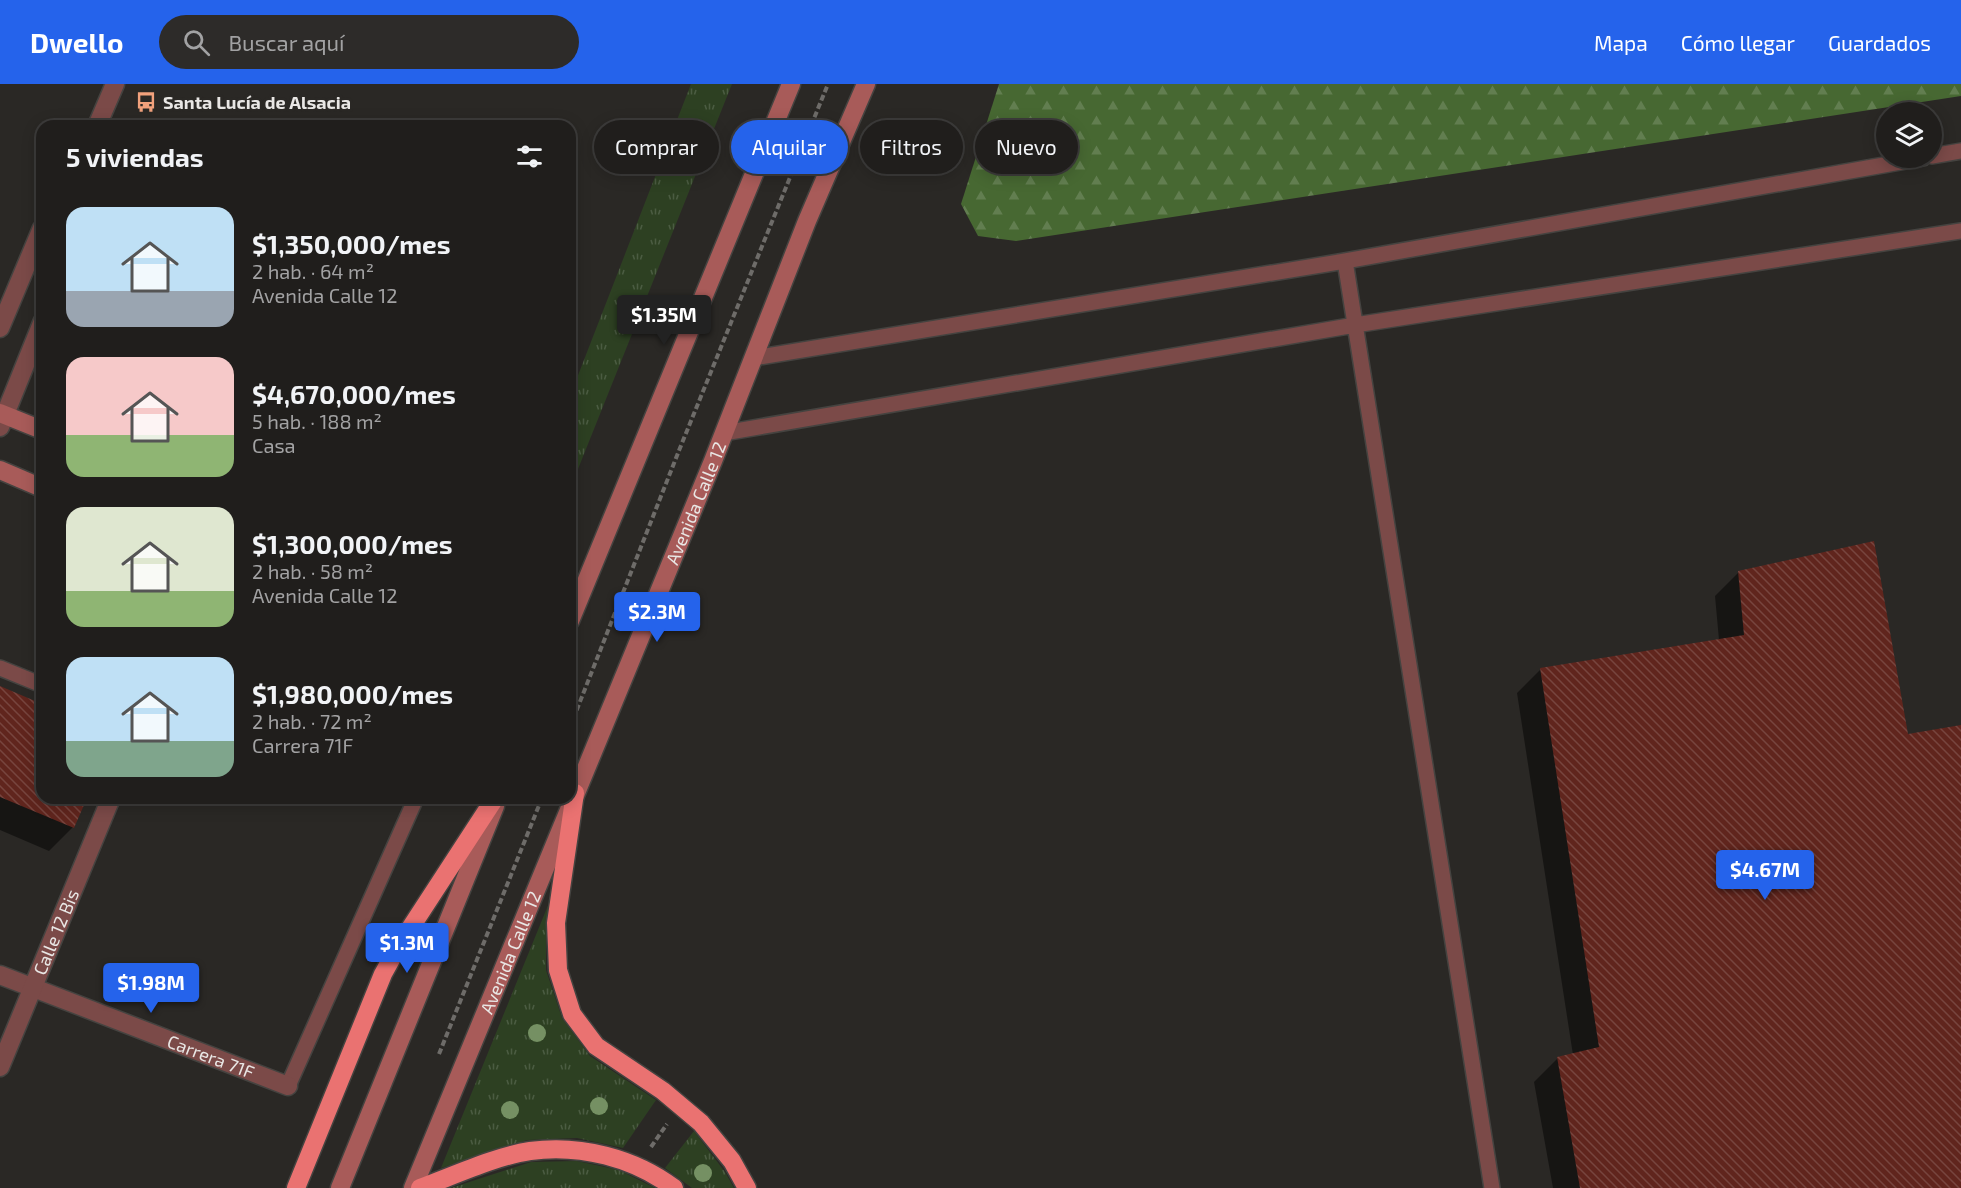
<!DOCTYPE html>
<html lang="es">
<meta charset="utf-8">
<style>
body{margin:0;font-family:"Exo 2",sans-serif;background:#2d2b29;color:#f1f3f6;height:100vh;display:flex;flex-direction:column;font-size:22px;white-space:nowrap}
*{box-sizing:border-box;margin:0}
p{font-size:20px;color:#a2a2a3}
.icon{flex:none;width:33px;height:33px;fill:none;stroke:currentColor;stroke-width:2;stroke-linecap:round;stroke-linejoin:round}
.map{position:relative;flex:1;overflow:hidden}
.drawer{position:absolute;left:36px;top:36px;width:540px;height:684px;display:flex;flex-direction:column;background:#201e1c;border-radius:18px;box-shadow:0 3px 15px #0003,0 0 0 2px #3d3c3b}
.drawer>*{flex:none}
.top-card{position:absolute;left:594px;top:36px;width:570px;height:54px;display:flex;gap:12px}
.controls{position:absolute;left:1876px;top:18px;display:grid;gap:12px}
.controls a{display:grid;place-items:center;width:66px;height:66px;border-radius:50%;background:#201e1c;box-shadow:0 3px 15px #0003,0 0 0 2px #3d3c3b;font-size:30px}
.price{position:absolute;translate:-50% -51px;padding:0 14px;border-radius:6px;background:#2563eb;color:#fff;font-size:20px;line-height:39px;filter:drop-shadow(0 2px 3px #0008)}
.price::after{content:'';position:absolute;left:50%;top:36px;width:18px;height:14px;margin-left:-9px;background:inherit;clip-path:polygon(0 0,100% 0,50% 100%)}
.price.current{background:#222;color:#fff}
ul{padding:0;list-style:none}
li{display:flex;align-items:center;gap:18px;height:150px;padding:0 30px}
li span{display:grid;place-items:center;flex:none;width:168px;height:120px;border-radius:18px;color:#555}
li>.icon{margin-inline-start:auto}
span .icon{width:72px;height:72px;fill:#fffc;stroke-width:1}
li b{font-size:26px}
h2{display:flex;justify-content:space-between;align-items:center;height:72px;padding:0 30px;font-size:26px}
.pill{padding:0 21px;border-radius:27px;background:#201e1c;box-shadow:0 3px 15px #0003,0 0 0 2px #3d3c3b;font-size:21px;line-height:54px}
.pill.current{background:#2563eb;color:#fff}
header{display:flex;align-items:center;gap:36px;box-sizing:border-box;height:84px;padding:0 30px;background:#2563eb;color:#fff}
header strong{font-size:28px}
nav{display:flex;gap:33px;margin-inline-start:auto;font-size:21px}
.search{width:420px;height:54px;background:#2d2b29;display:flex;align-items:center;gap:15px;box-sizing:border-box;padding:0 21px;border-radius:33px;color:#a2a2a3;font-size:22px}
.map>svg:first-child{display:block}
</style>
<header>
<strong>Dwello</strong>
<div class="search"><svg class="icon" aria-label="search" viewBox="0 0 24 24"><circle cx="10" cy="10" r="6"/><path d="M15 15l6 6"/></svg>Buscar aquí</div>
<nav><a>Mapa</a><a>Cómo llegar</a><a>Guardados</a></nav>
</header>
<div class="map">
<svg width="1961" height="1104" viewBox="0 0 1961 1104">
<defs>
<pattern id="grass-tufts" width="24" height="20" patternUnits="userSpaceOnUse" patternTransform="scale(1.5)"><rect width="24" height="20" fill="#2d4022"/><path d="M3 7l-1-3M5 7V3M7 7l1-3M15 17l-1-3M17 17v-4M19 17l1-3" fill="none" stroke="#4b5c42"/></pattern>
<pattern id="forest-firs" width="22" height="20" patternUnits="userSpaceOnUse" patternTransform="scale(1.5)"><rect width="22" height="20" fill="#476832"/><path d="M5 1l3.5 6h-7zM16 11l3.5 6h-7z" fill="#627e50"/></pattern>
<pattern id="building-back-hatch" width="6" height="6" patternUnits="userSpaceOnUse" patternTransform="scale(1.5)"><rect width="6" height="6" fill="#60251d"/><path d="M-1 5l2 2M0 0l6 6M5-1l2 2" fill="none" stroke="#77453e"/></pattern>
</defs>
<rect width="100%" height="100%" fill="#2a2825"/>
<path fill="url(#grass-tufts)" d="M691 0H732L570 405V312Z
M549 819 546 839V886L562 934 590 972 656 1016 623 1064 577 1054 527 1056 441 1084Z
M694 1047 725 1088 734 1104H692L665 1084Z
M577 1077 619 1086 655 1104H451L531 1078Z"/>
<path fill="url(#forest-firs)" d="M999 0H1961V12L1016 157 978 152 961 120Z"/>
<path fill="#0007" d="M1739 488 1906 652 1961 642V1104H1553L1534 998 1558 974 1573 971 1517 609 1541 585 1719 556 1715 512Z
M0 603 42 621V714H85L73 743 49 767 0 746Z"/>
<path fill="url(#building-back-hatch)" d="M1874 457 1908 650 1961 641V1104H1580L1557 973 1599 963 1540 584 1744 551 1738 487Z
M0 602 42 620V714H87L74 744 0 713Z"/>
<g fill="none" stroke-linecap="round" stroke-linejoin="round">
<g stroke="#454340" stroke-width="18">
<path id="lane" d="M1932 72 1961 67
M1345 177 1492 1104
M753 274 1345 177 1923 74
M724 349 1355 241 1961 147
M0 584 42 601
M288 1002 416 714"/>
</g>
<g stroke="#454340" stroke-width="21">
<g id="street">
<path d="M97 42 115 0"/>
<path d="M0 244 42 144"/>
<path d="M0 343 42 239"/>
<path id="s1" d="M0 891 288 1002"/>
<path id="s2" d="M0 983 111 714"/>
</g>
</g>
<g stroke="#454340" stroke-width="21">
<g id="secondary">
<path d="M0 329 42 346"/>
<path d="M0 386 42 404"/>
<path d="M570 537 791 0"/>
<path d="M340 1104 495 722"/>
<path id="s3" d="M413 1104 713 377 807 137 866 0"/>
</g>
</g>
<g stroke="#454340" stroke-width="21">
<path id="highway" d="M575 709 556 839 558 886 572 930 596 962 663 1007 701 1039 732 1077 747 1104
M296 1104 383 890 398 863 495 714
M420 1104C453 1092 496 1072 530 1067 580 1060 634 1074 674 1104"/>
</g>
<path stroke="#6e6c69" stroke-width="4" stroke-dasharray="6 3" stroke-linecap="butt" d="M570 643 680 364 828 0
M439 970 542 714
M651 1063 667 1040"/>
<use href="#lane" stroke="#7b4a48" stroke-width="15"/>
<use href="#street" stroke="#7b4a48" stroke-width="18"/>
<use href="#secondary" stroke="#a85b59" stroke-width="18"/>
<use href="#highway" stroke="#ea7271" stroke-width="18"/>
</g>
<g fill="#759063">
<circle cx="537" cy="949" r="9"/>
<circle cx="599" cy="1022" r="9"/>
<circle cx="510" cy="1026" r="9"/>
<circle cx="703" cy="1089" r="9"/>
</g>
<defs>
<g id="bus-bare" transform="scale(1.62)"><path d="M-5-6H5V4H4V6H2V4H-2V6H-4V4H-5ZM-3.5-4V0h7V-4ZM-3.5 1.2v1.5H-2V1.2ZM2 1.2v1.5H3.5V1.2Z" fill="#f1a17c" stroke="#2a2825" stroke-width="2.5" paint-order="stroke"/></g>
</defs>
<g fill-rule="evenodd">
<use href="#bus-bare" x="146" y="18"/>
</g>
<g text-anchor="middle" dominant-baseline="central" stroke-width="6" stroke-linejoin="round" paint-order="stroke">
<g font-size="18" font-weight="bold" fill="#e9e7e5" stroke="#2a2825" text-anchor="start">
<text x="163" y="18">Santa Lucía de Alsacia</text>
</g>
<g font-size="18" fill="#e9e7e5" stroke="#2a2825">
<text stroke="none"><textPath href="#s3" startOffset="741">Avenida Calle 12</textPath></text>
<text stroke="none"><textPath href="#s2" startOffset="146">Calle 12 Bis</textPath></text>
<text stroke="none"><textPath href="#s3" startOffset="255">Avenida Calle 12</textPath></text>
<text stroke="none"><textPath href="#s1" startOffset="226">Carrera 71F</textPath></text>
</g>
</g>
</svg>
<div class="controls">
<a><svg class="icon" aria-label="layers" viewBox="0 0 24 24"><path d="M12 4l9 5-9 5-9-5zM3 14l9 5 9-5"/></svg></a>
</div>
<b class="price current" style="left:664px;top:262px">$1.35M</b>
<b class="price" style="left:657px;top:559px">$2.3M</b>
<b class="price" style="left:1765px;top:817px">$4.67M</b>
<b class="price" style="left:407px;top:890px">$1.3M</b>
<b class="price" style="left:151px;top:930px">$1.98M</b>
<div class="top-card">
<a class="pill">Comprar</a>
<a class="pill current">Alquilar</a>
<a class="pill">Filtros</a>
<a class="pill">Nuevo</a>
</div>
<section class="drawer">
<h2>5 viviendas<svg class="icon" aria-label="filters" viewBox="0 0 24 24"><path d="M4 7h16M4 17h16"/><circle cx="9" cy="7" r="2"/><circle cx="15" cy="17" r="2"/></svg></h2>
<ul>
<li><span style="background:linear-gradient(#bfe0f5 70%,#9aa5b1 0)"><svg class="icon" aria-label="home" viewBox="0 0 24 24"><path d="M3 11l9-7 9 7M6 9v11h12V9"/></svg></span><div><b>$1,350,000/mes</b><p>2 hab. · 64 m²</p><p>Avenida Calle 12</p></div></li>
<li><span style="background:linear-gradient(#f6c9c9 65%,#8fb573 0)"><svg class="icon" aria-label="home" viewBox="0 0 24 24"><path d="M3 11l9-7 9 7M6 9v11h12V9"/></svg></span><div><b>$4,670,000/mes</b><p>5 hab. · 188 m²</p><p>Casa</p></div></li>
<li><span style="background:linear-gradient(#dfe7d0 70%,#8fb573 0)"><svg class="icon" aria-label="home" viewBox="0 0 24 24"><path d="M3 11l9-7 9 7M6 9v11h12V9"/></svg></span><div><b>$1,300,000/mes</b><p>2 hab. · 58 m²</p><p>Avenida Calle 12</p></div></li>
<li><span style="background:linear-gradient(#bfe0f5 70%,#7fa58c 0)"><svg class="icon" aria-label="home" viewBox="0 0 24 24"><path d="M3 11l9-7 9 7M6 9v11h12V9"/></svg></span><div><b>$1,980,000/mes</b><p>2 hab. · 72 m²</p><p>Carrera 71F</p></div></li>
</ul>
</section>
</div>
